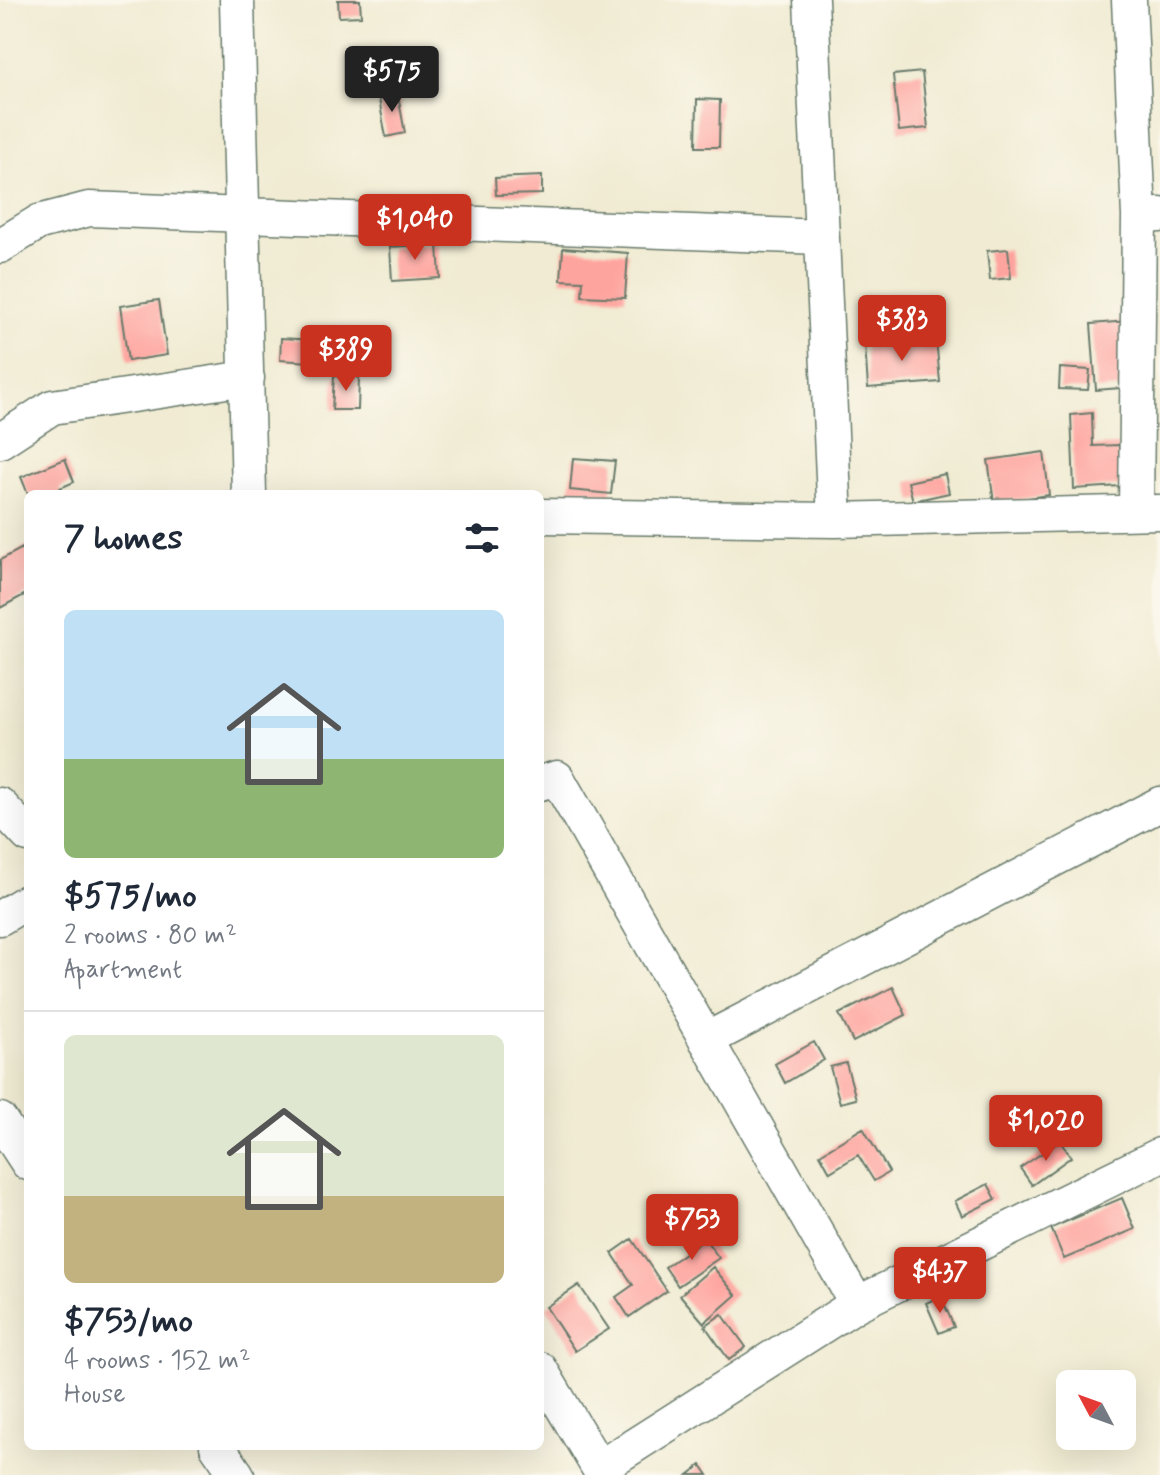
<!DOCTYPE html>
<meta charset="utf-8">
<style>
body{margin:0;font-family:Mynerve,sans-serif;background:#f2f2f3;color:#1f2937;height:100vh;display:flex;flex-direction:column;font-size:30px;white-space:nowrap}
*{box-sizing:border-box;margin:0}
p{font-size:26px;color:#747a83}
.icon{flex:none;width:44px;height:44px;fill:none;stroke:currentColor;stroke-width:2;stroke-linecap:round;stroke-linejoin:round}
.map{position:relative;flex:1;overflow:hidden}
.side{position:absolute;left:24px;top:490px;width:520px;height:960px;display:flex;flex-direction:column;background:#fff;border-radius:12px;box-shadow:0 8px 32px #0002}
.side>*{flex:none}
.needle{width:52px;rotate:311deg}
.fabs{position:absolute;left:1056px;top:1370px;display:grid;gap:16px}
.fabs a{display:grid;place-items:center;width:80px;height:80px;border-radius:12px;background:#fff;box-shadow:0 8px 32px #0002;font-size:40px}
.price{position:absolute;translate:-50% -68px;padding:0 18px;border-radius:8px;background:#c8321e;color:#fff;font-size:26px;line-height:52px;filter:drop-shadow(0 2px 4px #0008)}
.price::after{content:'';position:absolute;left:50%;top:48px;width:24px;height:18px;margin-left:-12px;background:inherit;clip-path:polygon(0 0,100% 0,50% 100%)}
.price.selected{background:#222;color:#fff}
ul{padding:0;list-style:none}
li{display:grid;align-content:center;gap:16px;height:424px;padding:0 40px}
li+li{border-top:2px solid #e0e1e3}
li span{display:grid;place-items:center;height:248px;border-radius:12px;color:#555}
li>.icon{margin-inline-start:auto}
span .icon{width:144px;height:144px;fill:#fffc;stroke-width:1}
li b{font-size:34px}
h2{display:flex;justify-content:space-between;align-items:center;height:96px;padding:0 40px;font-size:34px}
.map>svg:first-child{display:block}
</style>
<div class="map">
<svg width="1160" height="1475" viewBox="0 0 1160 1475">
<rect width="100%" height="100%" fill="#fbf7ec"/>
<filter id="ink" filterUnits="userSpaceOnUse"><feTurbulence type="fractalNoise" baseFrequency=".0125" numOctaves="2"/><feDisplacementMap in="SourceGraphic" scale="16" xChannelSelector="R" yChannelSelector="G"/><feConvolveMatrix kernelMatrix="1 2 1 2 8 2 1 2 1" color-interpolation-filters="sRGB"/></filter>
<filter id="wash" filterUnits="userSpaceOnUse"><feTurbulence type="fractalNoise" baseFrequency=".006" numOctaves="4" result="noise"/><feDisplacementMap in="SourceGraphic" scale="32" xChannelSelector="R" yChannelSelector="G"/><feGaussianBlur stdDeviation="1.8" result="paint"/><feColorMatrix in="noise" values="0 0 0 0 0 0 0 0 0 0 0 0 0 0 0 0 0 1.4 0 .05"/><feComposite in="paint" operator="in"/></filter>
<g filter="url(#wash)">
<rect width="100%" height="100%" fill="#f0ebd2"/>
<g id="blocks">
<path fill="#fea49f" d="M338 0H360L361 16 339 17Z
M922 72 928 128 899 131 893 75Z
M397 90 405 133 386 137 378 94Z
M697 99 720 100 719 147H696Z
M542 176V194L496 195 495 178Z
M438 244 440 278 392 281 390 247Z
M563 248 628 253 625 298 582 296 583 281 561 280Z
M1008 249 1011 278 990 280 987 251Z
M159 300 167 355 128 361 120 306Z
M1128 321 1133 387 1096 390 1091 324Z
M281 338 328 341 326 363 280 360Z
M936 338 940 382 868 388 865 344Z
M1060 368 1090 370 1088 390 1059 389Z
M334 376 359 377 358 410H332Z
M1092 413 1093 446 1119 445 1120 486 1074 489 1071 415Z
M1044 452 1049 495 994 503 988 460Z
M573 458 615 461 611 494 570 490Z
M65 459 74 482 60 488 62 494H28L21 477Z
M945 474 949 493 913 501 908 482Z
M28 545V593L0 608V560Z
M893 987 906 1015 853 1042 839 1014Z
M814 1042 824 1060 785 1083 775 1064Z
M846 1063 856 1099 840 1103 830 1067Z
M863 1128 889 1172 874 1181 858 1155 830 1172 820 1154Z
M1060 1141 1071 1157 1032 1185 1020 1168Z
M988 1184 996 1199 962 1216 955 1201Z
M1122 1198 1135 1229 1064 1259 1051 1228Z
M632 1239 667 1291 629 1317 616 1297 633 1285 612 1253Z
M705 1239 719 1258 678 1286 665 1267Z
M713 1267 736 1295 704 1323 680 1295Z
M579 1285 609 1329 575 1351 546 1307Z
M941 1296 954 1327 939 1333 926 1303Z
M722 1314 746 1347 729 1360 705 1326Z
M701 1465 708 1475H688Z"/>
</g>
</g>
<g filter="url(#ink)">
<use href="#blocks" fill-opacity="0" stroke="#687a6b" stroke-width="2"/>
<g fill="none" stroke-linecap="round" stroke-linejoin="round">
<g stroke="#687a6b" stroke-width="37">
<path id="street" d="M237 0 249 494
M811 0 835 520
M1129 0 1139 216 1160 215
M0 246 39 222 89 209 822 237
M0 441 52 407 247 378
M1136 510 1139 216
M540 516 835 520 1160 512
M540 783 557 778 857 1304
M0 805 28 835
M0 918 28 901
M706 1040 1160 804
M0 1120 28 1163
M540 1369 603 1475
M217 1446 237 1475
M599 1468 857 1304 1160 1155"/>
</g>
<use href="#street" stroke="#fff" stroke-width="34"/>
</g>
</g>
</svg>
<div class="fabs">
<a><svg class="needle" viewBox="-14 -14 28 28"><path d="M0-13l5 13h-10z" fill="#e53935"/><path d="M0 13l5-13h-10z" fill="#747a83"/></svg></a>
</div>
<b class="price selected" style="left:392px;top:114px">$575</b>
<b class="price" style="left:415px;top:262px">$1,040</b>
<b class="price" style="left:902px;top:363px">$383</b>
<b class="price" style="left:346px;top:393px">$389</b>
<b class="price" style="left:1046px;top:1163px">$1,020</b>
<b class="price" style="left:692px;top:1262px">$753</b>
<b class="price" style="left:940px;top:1315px">$437</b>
<section class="side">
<h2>7 homes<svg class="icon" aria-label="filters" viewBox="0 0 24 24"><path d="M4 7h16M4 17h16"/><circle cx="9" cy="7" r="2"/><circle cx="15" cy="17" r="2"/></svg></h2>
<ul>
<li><span style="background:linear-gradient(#bfe0f5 60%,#8fb573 0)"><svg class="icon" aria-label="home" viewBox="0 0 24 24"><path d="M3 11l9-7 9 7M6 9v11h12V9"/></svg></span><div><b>$575/mo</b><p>2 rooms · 80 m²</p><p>Apartment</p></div></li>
<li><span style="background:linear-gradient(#dfe7d0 65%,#c2b280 0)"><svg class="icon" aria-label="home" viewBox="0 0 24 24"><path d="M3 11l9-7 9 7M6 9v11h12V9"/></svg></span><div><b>$753/mo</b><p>4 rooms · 152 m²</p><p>House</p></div></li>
</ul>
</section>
</div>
